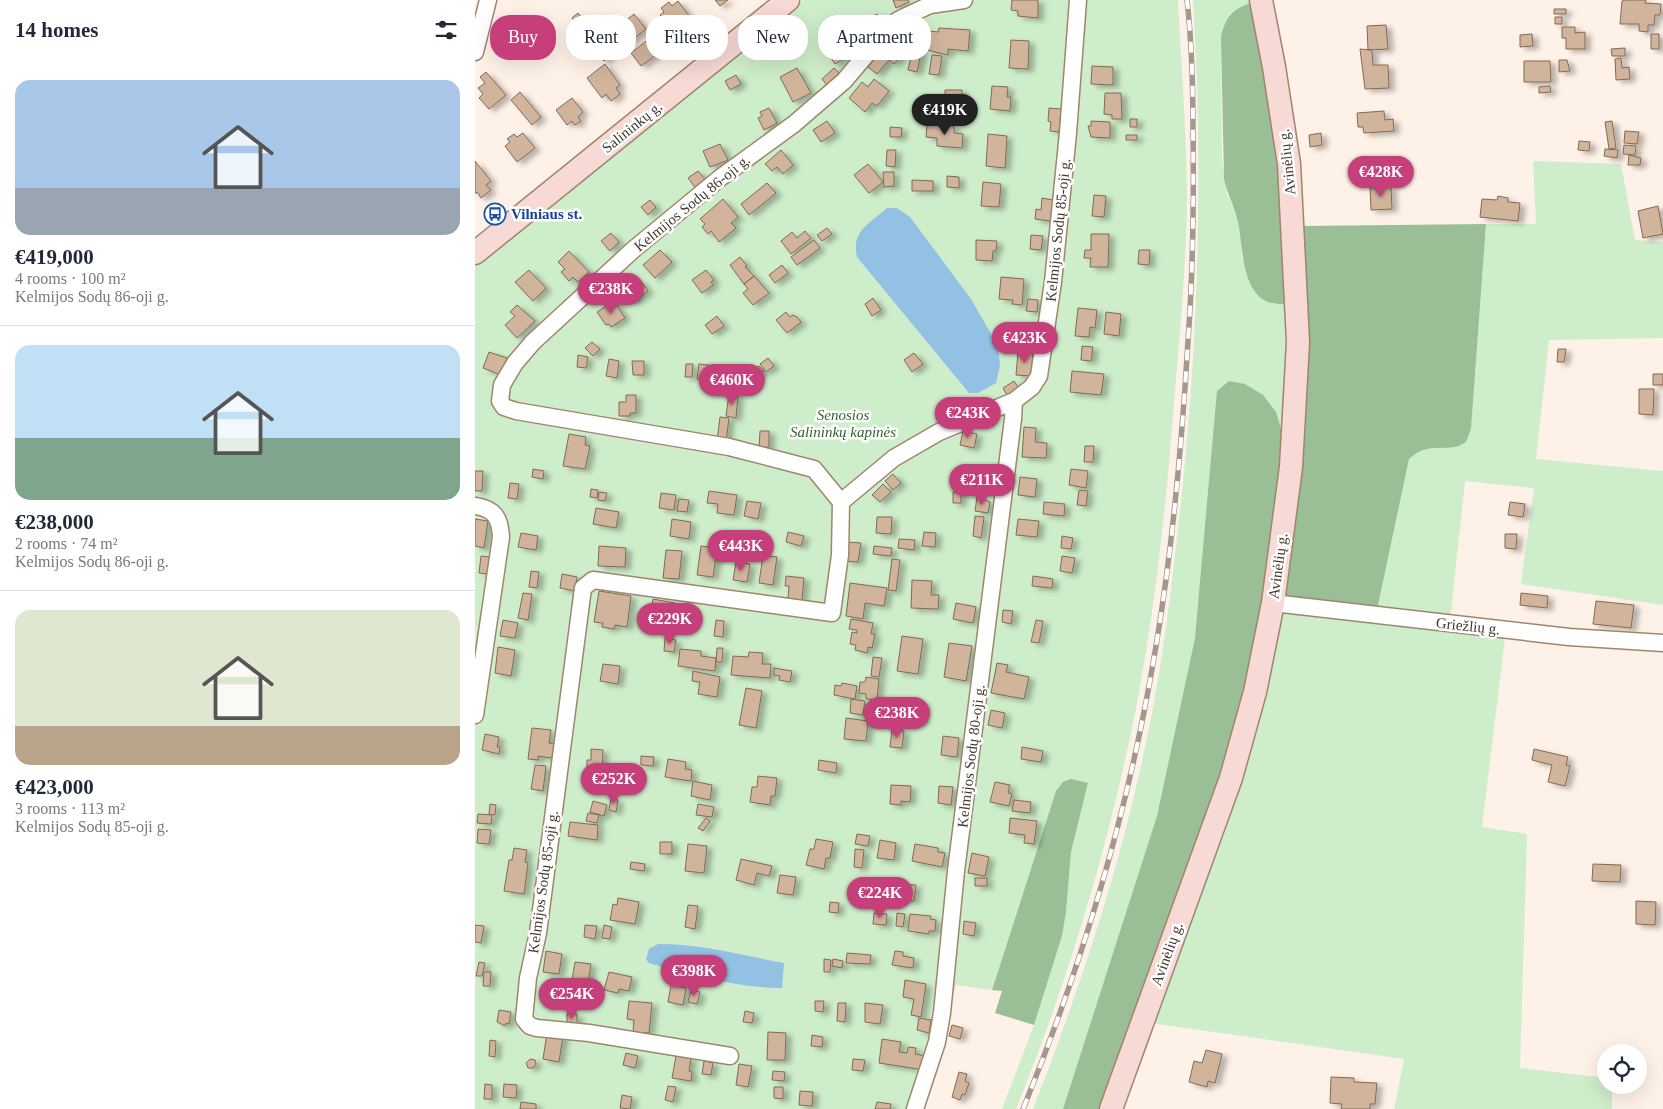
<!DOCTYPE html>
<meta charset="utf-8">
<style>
body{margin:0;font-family:"Times New Roman",serif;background:#f6f6f7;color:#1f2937;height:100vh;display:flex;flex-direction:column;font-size:19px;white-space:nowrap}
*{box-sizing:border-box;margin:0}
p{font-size:16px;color:#747a83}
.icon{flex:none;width:28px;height:28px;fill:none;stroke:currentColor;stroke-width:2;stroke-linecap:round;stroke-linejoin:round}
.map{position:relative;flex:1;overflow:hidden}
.details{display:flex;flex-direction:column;background:#fff;width:475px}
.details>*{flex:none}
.banner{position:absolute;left:15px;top:15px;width:475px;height:45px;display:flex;gap:10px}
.controls{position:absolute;left:1122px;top:1044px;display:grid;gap:10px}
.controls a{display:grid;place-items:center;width:50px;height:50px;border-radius:50%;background:#fff;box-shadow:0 5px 20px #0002;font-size:25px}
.price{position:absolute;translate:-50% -42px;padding:0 11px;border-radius:18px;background:#c63e7a;color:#fff;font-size:16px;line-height:32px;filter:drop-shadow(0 1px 2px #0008)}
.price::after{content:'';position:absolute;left:50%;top:30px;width:15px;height:11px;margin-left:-8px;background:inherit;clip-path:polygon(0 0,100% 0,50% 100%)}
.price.on{background:#222;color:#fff}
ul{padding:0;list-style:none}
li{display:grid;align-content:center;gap:10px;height:265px;padding:0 15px}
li+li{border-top:1px solid #e0e1e3}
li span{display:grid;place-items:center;height:155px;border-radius:15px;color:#555}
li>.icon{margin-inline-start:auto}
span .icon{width:90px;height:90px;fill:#fffc;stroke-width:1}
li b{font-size:21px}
h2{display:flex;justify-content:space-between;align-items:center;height:60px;padding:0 15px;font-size:21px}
.pill{padding:0 18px;border-radius:20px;background:#fff;box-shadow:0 5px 20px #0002;font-size:18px;line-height:45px}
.pill.on{background:#c63e7a;color:#fff}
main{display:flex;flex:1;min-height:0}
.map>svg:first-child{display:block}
</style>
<main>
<section class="details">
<h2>14 homes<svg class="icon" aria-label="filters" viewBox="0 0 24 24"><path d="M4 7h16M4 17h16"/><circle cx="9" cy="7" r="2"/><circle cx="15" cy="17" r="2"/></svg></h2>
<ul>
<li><span style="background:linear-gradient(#a9c7e8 70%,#9aa5b1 0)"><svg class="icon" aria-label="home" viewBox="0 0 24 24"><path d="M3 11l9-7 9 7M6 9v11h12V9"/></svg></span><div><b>€419,000</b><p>4 rooms · 100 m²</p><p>Kelmijos Sodų 86-oji g.</p></div></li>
<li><span style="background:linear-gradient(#bfe0f5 60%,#7fa58c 0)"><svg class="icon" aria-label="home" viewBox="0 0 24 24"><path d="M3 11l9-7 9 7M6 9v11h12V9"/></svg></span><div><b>€238,000</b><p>2 rooms · 74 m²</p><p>Kelmijos Sodų 86-oji g.</p></div></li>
<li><span style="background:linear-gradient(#dfe7d0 75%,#b9a48a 0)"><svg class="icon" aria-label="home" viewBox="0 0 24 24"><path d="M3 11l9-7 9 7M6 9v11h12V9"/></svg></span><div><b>€423,000</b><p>3 rooms · 113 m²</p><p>Kelmijos Sodų 85-oji g.</p></div></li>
</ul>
</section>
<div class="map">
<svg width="1188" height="1109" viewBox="0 0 1188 1109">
<defs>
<filter id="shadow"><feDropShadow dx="5.5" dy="3" stdDeviation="2.5" flood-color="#0004"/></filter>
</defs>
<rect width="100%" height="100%" fill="#fef1e7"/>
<path fill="#ceedca" d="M328 0H703C706 62 711 125 712 187 712 259 705 331 699 403 691 506 680 611 660 713 633 848 593 981 541 1109H527L559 1025 587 936 591 912 596 852 613 783 581 791 517 990 481 985 463 1057 445 1109H0V266Z
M718 0H776V3L749 25 746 37 747 161 752 194 762 215 765 233 767 258 812 305 814 369 809 439 720 638 682 817 588 1109H558C600 1001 637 892 663 779 682 700 693 619 702 538 723 360 729 179 718 0Z
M1058 161 1146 164 1160 240 1188 242V338L1074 340 1061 459 1188 471V605L1046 584 1059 488 990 481 974 631 1030 638 1007 827 1052 834 1045 1068 1131 1078V1085H1137V1109H919L929 1059 675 1023 807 599 902 610 934 459 943 450 991 442 996 428 1011 224H1061Z"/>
<path fill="#9abe95" d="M776 3 796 114 805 190 812 305C807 304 799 304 793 302 766 291 768 245 763 222 760 207 752 194 749 179L746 37C750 18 757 9 776 3Z
M1011 224 996 429 991 442C972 455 955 439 934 459L902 610 807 599 827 226Z
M754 381 770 384 788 395 801 412 809 439 797 556 772 680 745 784 628 1109H588L682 816 720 638 742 391Z
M596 779 613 783 596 852 591 912 587 936 559 1025 520 1013 527 991 517 990 581 791 588 782Z"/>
<path fill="#93c1e3" d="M412 208H422L435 217 496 299 523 346 525 365 521 383 503 393H494L382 257C376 231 394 224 412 208Z
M183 944C226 944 266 955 309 963L307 988C263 988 217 975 174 963L171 959 174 949Z"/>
<path fill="#d1b49c" stroke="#836953" filter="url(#shadow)" d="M240 0H253L245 6Z
M418 0H433L434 2 421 8Z
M537 0H563V18L543 16V11L536 10Z
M1150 0H1171L1170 3 1186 4 1185 15H1180L1179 25H1173V32L1164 31V24H1145L1147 1Z
M203 1 221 25 204 39 185 15 189 12 186 8 194 2 197 6Z
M1079 9H1091V14H1079Z
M103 13 111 23 105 27 97 18Z
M159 14 171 29 147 48 135 33Z
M402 14 408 23 399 29 393 19Z
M1080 17H1087V24H1080Z
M441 24 446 34 437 39 432 29Z
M911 25 913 49 893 50 892 26Z
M1087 27H1100V33L1110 32V49H1091V38H1087Z
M464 28 495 30 493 51 473 49V55L452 50 454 31 463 32Z
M364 29 380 51 360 64 345 42Z
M432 29 437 39 436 52 428 51 429 31Z
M316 30 319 35 309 42 305 37Z
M1057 34 1058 46 1045 47V35Z
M1176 34H1184V49H1176Z
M121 36 136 55 129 61 114 42Z
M536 40 554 41 553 69 534 68Z
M171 41 181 55 166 66 156 53Z
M412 44 426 56 419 64 414 60 402 74 393 67Z
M438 47 447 49 442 72 433 70Z
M1150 48V56H1137L1136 49Z
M885 49 897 50 898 65H913L914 88 890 89Z
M457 55 467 56 464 75 454 74Z
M1146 58 1147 68 1154 67 1155 79 1141 80 1140 59Z
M1084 60H1092L1095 71 1084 72Z
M1049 61H1075L1076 82H1049Z
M130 64 145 85 141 88 145 94 136 101 131 94 127 98 112 78Z
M617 66 638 67V85L616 84Z
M322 68 336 93 318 102 305 77Z
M359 68 365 74 352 85 347 79Z
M11 72 31 95 14 109 4 98 8 94 3 88 10 83 5 77Z
M261 75 266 84 255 90 250 81Z
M399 79 414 91 402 106 397 103 390 112 374 98 387 82 393 87Z
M517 86 533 87 532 97H536L535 111 515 109Z
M1075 86 1076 92 1064 93V87Z
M470 90H487V99H490V116L465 115 466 98H470Z
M45 92 66 117 57 125 36 100Z
M630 93H646L647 119H637V115L629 114Z
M97 98 108 112 103 117 106 121 100 125 97 121 92 125 81 110Z
M294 108 302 123 289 130 283 118 287 116 285 112Z
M574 108 586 109 584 132 575 131 576 122 573 121Z
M909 111 910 120 918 119 919 131 889 133 888 127H883L882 113Z
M655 119H662V127H655Z
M352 121 360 133 346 142 338 130Z
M616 121 635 122V138L616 137 613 126H616Z
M1137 121 1141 148 1134 149 1130 122Z
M452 124 479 126V133L488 134 487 148 462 146V138L451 137Z
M415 127 427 128 426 137H415Z
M1150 131 1164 132 1162 144 1149 143Z
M48 133 60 148 42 162 30 146 35 142 32 139 39 134 42 137Z
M846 133 847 145 835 147 834 135Z
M513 134 532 136 530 168 511 166Z
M651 135H662V140H651Z
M1104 141 1115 142 1114 151 1103 150Z
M245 144 253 160 235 167 228 151Z
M1149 145 1161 146 1160 155 1148 154Z
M1130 149 1143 150 1142 158 1129 156Z
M306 150 318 165 308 174 302 167 297 171 290 164Z
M412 150H421L420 167 411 166Z
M1154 155 1166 158 1165 165H1153Z
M0 161 16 181 11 185 16 190 6 198 2 192 0 194Z
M393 164 408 182 394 193 379 175Z
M223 171 230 179 220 187 213 178Z
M408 172H419V186L409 187Z
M472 176 484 177V188L472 187Z
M437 180 458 181V191H437Z
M508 182 526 184 524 207 506 206Z
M292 183 301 193 274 215 266 204Z
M916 187 917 209 896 210 895 188Z
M619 195 631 196 629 217 617 216Z
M1023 196 1033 198V202L1045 203 1043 221 1005 217 1007 199 1022 200Z
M567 198 578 200 575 221 560 219 561 209 566 210Z
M248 199 263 217 256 223 261 228 244 242 236 231 233 234 227 227 230 224 225 219Z
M175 200 181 207 173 215 166 207Z
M1183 206 1188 234 1168 238 1163 211Z
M352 228 357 234 347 241 342 235Z
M330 231 336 238 316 254 306 241 317 232 322 238Z
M136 233 144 242 135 251 126 241Z
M616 234H634L633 267H615L616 258H609L610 250H616Z
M556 235 568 236 566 250 555 249Z
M339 240 345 248 322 265 316 257Z
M501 240 522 241 521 251H518L517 261 501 260Z
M185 250 197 262 180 278 168 265Z
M664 250H675L674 265 663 264Z
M94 251 114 272 103 282 98 277 94 281 86 272 90 269 83 262Z
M265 257 272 266 270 267 279 276 269 284 255 265Z
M307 265 313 273 300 283 294 275Z
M54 270 71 288 58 301 40 282Z
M231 270 239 280 236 282 238 285 227 293 217 280Z
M279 276 294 293 278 305 268 293 273 289 269 284Z
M526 277 549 279 547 305 537 304 538 300 524 299Z
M165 280 173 291 158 303 150 292Z
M398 298 406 310 397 316 390 304Z
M553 299 563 300 562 312 551 311Z
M139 301 150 318 136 327 134 324 131 325 122 312Z
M42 305 60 321 42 338 30 325 40 316 35 312Z
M603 308 622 310 620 328 615 327 614 337 600 336Z
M311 312 315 317 318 315 322 317 326 322 312 333 301 320Z
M631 312 646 314 644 336 629 334Z
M242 316 249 326 237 334 230 325Z
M117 342 125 349 118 356 110 348Z
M607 346 618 347 616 361 606 360Z
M1083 349H1091L1089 362H1082Z
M14 352 32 358 26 375 8 368Z
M543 352 558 353 556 376 541 375Z
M439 353 448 364 437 372 429 360Z
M103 355 113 357 111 368 102 367Z
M293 358 299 366 291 372 285 364Z
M134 359 144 361 142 378 131 376Z
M157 361H169V375H158Z
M211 364H218L217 377H210Z
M224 364 234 365 232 380 222 379Z
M284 366 289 371 281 377 277 372Z
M597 371 629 374 626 395 595 392Z
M235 372 251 374 249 393 233 391Z
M1178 374H1188V385H1178Z
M539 381 545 390 533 397 528 388Z
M1164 389H1179L1178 415 1164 414Z
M254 394 263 395 261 418 251 416Z
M151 395H161V413H155V416H144V402H151Z
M245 417 254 418 251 442 242 441Z
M549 427 561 428 560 442 572 443 571 458 547 457Z
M285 431H294V447H291V450H284Z
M488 431 502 434 499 448 485 445Z
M94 434 111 437 110 445 115 446 110 469 88 466Z
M610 446H619L618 462H609Z
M505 468 523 470 520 491 499 488 501 471H504Z
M58 469 69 471 68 479 57 477Z
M596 469 613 471 611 488 594 485Z
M0 471H8L7 491H0Z
M418 474 426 483 418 490 410 481Z
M545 477 562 479 560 497 543 495Z
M35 483 44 484 42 499 33 498Z
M408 484 416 492 405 502 397 495Z
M116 489 123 490 122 498 115 497Z
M604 490 613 491 611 506 602 505Z
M234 491 262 495 259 515 242 513 243 504 232 503Z
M124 492 132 493 130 501 123 500Z
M478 492H486V503H478Z
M186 493 201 495 199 510 184 508Z
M502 497 515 502 513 513 500 511Z
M204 499 214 500 212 512 202 511Z
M272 501 286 503 283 519 269 516Z
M569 502 590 504 589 516 568 514Z
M1035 502 1050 504 1048 517 1033 515Z
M121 508 144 512 141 528 118 524Z
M500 516 509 517 506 538 498 536Z
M402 517H417L416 534 401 533Z
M0 519 13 521 9 548 0 546Z
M197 519 216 522 214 539 195 536Z
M543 519 564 521 562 537 541 535Z
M313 532 329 536 326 546 311 542Z
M449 532 461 533 460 547 447 546Z
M46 533 63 536 61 550 43 547Z
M1030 534H1042L1041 549 1030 548Z
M587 536 598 538 596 549 586 548Z
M424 539 440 540 439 550 423 548Z
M372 542 386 543 383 562 370 561Z
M124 546 151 548 150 567 123 566Z
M226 546 242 548 238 577 222 575Z
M399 546 417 548 416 556 398 554Z
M191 550 207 551 204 579 188 578Z
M288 555 302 557 298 585 284 583Z
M6 556 15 557 13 574 4 573Z
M587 556 600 558 597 573 585 571Z
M417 559 425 560 421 591 413 590Z
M261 562 275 564 272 582 258 580Z
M56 571 64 572 62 588 54 587Z
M87 574 102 577 100 591 85 588Z
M311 576 329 578 327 600 313 598 314 586H310Z
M558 576 578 579 577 588 557 586Z
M437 580 457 581 456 595H464L463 609 436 608Z
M375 583 412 588 409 606 390 603 388 619 371 616Z
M124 591 156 596 152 627 140 625 139 629 127 627 128 623 119 622Z
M48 593 57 594 53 620 43 618Z
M1046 593 1073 596 1072 608 1045 605Z
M178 599 200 603 197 624 174 620Z
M1121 601 1159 605 1156 628 1118 624Z
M481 603 501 607 498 623 478 619Z
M528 610 538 611 536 624 527 622Z
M376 619 398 623 396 634H400L397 648 393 647 392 653 380 650 381 645 375 644 377 632 382 633V630L374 629Z
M28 620 43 623 40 638 25 636Z
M241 620 249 621 248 637 239 636Z
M561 620 568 621 564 643 556 642Z
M427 636 448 639 443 674 422 671Z
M190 638 201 640 199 652 189 651Z
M474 643 497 646 491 681 469 677Z
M23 647 40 650 36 676 20 673Z
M242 648H248L247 662H241Z
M205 649 226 651V656L241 658 240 671 203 666Z
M274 652 288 653 287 664H296L295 678 256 675 258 656 273 657Z
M398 657 407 658 404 677 396 676Z
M522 663 533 665 531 672 554 677 549 699 516 693Z
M128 664 145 666 143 684 125 681Z
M299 668 317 671 315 682 304 680 305 676 299 675Z
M218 671 245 677 242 697 223 694 225 682 217 681Z
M391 677 404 679 402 700 391 699V694L384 693 385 682H390Z
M367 683 382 686 380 699 359 695 360 685 366 686Z
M271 688 287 691 281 728 264 725Z
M376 699 390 701 388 715 375 713Z
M402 701 412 702 410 720 400 719Z
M436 702 449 703 447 722 424 720 425 709 435 710Z
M516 710 530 713 527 728 513 725Z
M371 718 393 721 391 741 369 739Z
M57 728 76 730 74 743 79 744 77 758 63 756V760L53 759Z
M417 729 429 731 427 748 415 747Z
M10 734 24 737 22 747H25L24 754 7 750Z
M468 736 484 738 482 757 466 755Z
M547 747 568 751 566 762 546 759Z
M116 749 128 750 127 771H112V760H116Z
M1059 749 1093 757 1091 765 1095 766 1090 786 1073 782 1077 765 1057 760Z
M166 756 179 757 178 766 166 765Z
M193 759 211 762 210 769 217 770 216 781 190 777Z
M344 760 362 763 361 773 343 770Z
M60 765 71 766 68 791 56 789Z
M283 776 302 778 300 796H296L295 805 275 802 277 787H282Z
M218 781 237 785 235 800 216 796Z
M520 782 535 785 533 793 537 794 534 806 515 802Z
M416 785 436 786 435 802 426 801V805L415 804Z
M464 786 478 787 476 805 463 803Z
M136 799 143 800 141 812 134 810Z
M539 800 556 802 555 813 537 811Z
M118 801 132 805 129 816 115 812Z
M15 804 21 805 20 815 14 814Z
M223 804 239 807 237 817 221 815Z
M113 813 124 815 122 823 111 821Z
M3 814 17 815 16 824 2 823Z
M231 818 235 821 228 831 223 828Z
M535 818 562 821 559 844 549 843 550 835 534 833Z
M95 822 123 825 122 840 93 836Z
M3 829 16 830 14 844 2 843Z
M382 834 395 836 393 846 380 844Z
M341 839 358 842 355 858H351L349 869 331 865 335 849H339Z
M405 840 421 843 419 860 402 858Z
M185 842H197V854H185Z
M213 844 232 846 229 873 210 871Z
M440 844 463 848V852L470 853 467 867 437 861Z
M39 848 52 850 50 862 53 863 49 894 29 891 34 860H37Z
M380 849 389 850 387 868 379 867Z
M497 853 514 857 510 876 493 873Z
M266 859 297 866 294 876 282 873 279 885 261 880Z
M156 862 170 864 169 871 155 869Z
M1118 864 1146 865 1145 882 1117 881Z
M305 875 321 877 318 895 302 893Z
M500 878H512V886H500Z
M428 884 441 885 439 901 426 900Z
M143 898 164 902 160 924 135 920 138 904 142 905Z
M1161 901 1181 902 1180 925 1161 924Z
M355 902 364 903 363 913 354 912Z
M213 905 223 906 220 929 210 927Z
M399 913 412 914 411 925 398 924Z
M422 913 430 914 428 927 421 926Z
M435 914 456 916 455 919 461 920 460 931H454V934L433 931Z
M489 921 501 923 499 936 488 934Z
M0 925 9 926 6 943 0 942Z
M110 925 122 926 120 939 109 937Z
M129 925 137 927 135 939 127 938Z
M71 951 87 954 84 974 68 972Z
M420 951 428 952V956L439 958 438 968 417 965Z
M372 953 396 955 395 964 371 963Z
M349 959 356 960 355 972H349Z
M358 959 368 961 367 968 357 966Z
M4 962 10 963 7 976H1Z
M100 962 116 964 113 983 97 980Z
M9 972H16L15 986H8Z
M134 972 157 977 154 991 144 989 143 993 129 990Z
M430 980 451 984 446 1017 436 1015 439 999 428 997Z
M196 985 211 988 208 1005 193 1002Z
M216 990 225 992 222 1004 213 1002Z
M154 1001 177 1003 174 1033 158 1032 159 1020 152 1019Z
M340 1001H349L348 1012 340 1011Z
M363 1003H371L370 1022 362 1021Z
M390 1003 408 1005 405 1024 390 1022Z
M24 1010 36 1012 34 1024 31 1023 30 1026 22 1022Z
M270 1011 279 1013 277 1023 268 1022Z
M92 1014H102V1026H92Z
M444 1018 456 1020 454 1033 442 1030Z
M477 1025 488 1028 485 1039 474 1036Z
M293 1032 311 1033 310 1060H292Z
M72 1033 88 1036 84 1062 68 1059Z
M337 1035 348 1037 347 1047 336 1046Z
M407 1039 426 1042 424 1052 432 1053 433 1047 441 1048 440 1054 451 1056 449 1070 404 1063Z
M15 1040 21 1041 20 1057 14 1056Z
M731 1050 747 1054 740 1083 733 1081 732 1087 714 1082 719 1061 727 1063Z
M151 1053 163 1056 160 1068 148 1065Z
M201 1056 216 1058 214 1071 217 1072 216 1081 197 1078Z
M55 1059 60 1060 61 1064 58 1068H53L51 1063Z
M378 1059 390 1060 388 1071 377 1070Z
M229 1061 238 1063 236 1075 227 1074Z
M264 1064 277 1066 273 1087 261 1085Z
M298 1071 310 1072 309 1081 297 1080Z
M484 1072 492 1074 490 1081 494 1083 490 1095 487 1094 485 1100 477 1097Z
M856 1077 879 1078V1082L902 1083 900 1104H895V1109H866L867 1104 855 1103Z
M10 1084 17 1085V1099H9Z
M29 1084 42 1085 41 1098 28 1097Z
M193 1086 201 1087 198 1102 190 1100Z
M299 1087H308V1099L299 1098Z
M325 1091 338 1092 337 1106 324 1105Z
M147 1095 157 1097 155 1109 145 1108Z
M46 1102 61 1104V1109H45Z
M402 1102 416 1104 415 1109H400Z"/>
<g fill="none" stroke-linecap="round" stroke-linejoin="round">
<g stroke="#a0856d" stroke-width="19">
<path id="street" d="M0 52 13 0
M366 502 339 469 254 447 41 411 29 407 25 401 27 385 40 363 58 342 159 249 245 178 319 124 369 81 407 36 423 20 455 5 489 0
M0 506C20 509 25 518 26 537L0 715
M798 603 1094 637 1188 643
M255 1056 114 1033 62 1028 55 1026 49 1019 53 978 63 933 108 588 118 580 357 613 365 555 366 502 419 458 464 432 539 401 557 387 564 376 578 282 593 133 603 0
M440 1109 462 1042 467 1013 481 871 538 419 539 401"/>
</g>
<g stroke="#a0856d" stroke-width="25">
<path id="secondary" d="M0 253 313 0
M636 1109 756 778 780 692 798 603 816 467 823 342 814 164 799 67 786 0"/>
</g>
<use href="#street" stroke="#fff" stroke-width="16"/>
<use href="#secondary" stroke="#f7d9d5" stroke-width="22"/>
<g stroke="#a4988e" stroke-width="5.5">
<path id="rail" d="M548 1109C609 960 655 805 681 646 698 545 707 442 713 341 718 271 719 201 718 130 718 87 717 44 712 0"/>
</g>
<use href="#rail" stroke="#fff" stroke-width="4" stroke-dasharray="11" stroke-linecap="butt"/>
</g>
<defs>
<g id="bus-ring" transform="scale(1.125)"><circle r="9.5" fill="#fff" stroke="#1a4fb4" stroke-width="1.5"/><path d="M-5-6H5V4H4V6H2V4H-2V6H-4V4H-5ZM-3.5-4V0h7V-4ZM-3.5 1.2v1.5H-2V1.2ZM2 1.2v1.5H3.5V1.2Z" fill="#1a4fb4"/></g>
</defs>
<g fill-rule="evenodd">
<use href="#bus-ring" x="20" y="214"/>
</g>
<g text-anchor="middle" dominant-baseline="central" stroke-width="5" stroke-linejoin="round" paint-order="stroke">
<g font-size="15" fill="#44382e" stroke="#fff">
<text transform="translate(157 127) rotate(-39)">Salininkų g.</text>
<text transform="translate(812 162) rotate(-96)">Avinėlių g.</text>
<text transform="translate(217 203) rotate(-39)">Kelmijos Sodų 86-oji g.</text>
<text transform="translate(583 230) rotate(-84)">Kelmijos Sodų 85-oji g.</text>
<text transform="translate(803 566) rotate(-82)">Avinėlių g.</text>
<text transform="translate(993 626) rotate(6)">Griežlių g.</text>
<text transform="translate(496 756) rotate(-83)">Kelmijos Sodų 80-oji g.</text>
<text transform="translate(68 882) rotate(-82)">Kelmijos Sodų 85-oji g.</text>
<text transform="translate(692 954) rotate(-70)">Avinėlių g.</text>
</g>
<g font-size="15" font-weight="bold" fill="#164399" stroke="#fff" text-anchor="start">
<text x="36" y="214">Vilniaus st.</text>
</g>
<g font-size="15" font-style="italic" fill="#31622c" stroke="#fff">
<text x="368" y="415">Senosios<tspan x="368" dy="17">Salininkų kapinės</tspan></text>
</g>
</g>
</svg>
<div class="controls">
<a><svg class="icon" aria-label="locate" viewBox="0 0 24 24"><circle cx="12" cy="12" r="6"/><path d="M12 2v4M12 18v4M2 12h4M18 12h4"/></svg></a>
</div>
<b class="price on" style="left:470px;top:136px">€419K</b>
<b class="price" style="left:906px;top:198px">€428K</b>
<b class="price" style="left:136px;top:315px">€238K</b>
<b class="price" style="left:550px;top:364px">€423K</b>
<b class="price" style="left:257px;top:406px">€460K</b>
<b class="price" style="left:493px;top:439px">€243K</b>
<b class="price" style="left:507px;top:506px">€211K</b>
<b class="price" style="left:266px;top:572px">€443K</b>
<b class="price" style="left:195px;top:645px">€229K</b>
<b class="price" style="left:422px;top:739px">€238K</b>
<b class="price" style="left:139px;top:805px">€252K</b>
<b class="price" style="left:405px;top:919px">€224K</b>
<b class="price" style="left:219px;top:997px">€398K</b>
<b class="price" style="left:97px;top:1020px">€254K</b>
<div class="banner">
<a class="pill on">Buy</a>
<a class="pill">Rent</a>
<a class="pill">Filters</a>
<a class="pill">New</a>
<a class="pill">Apartment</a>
</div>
</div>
</main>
